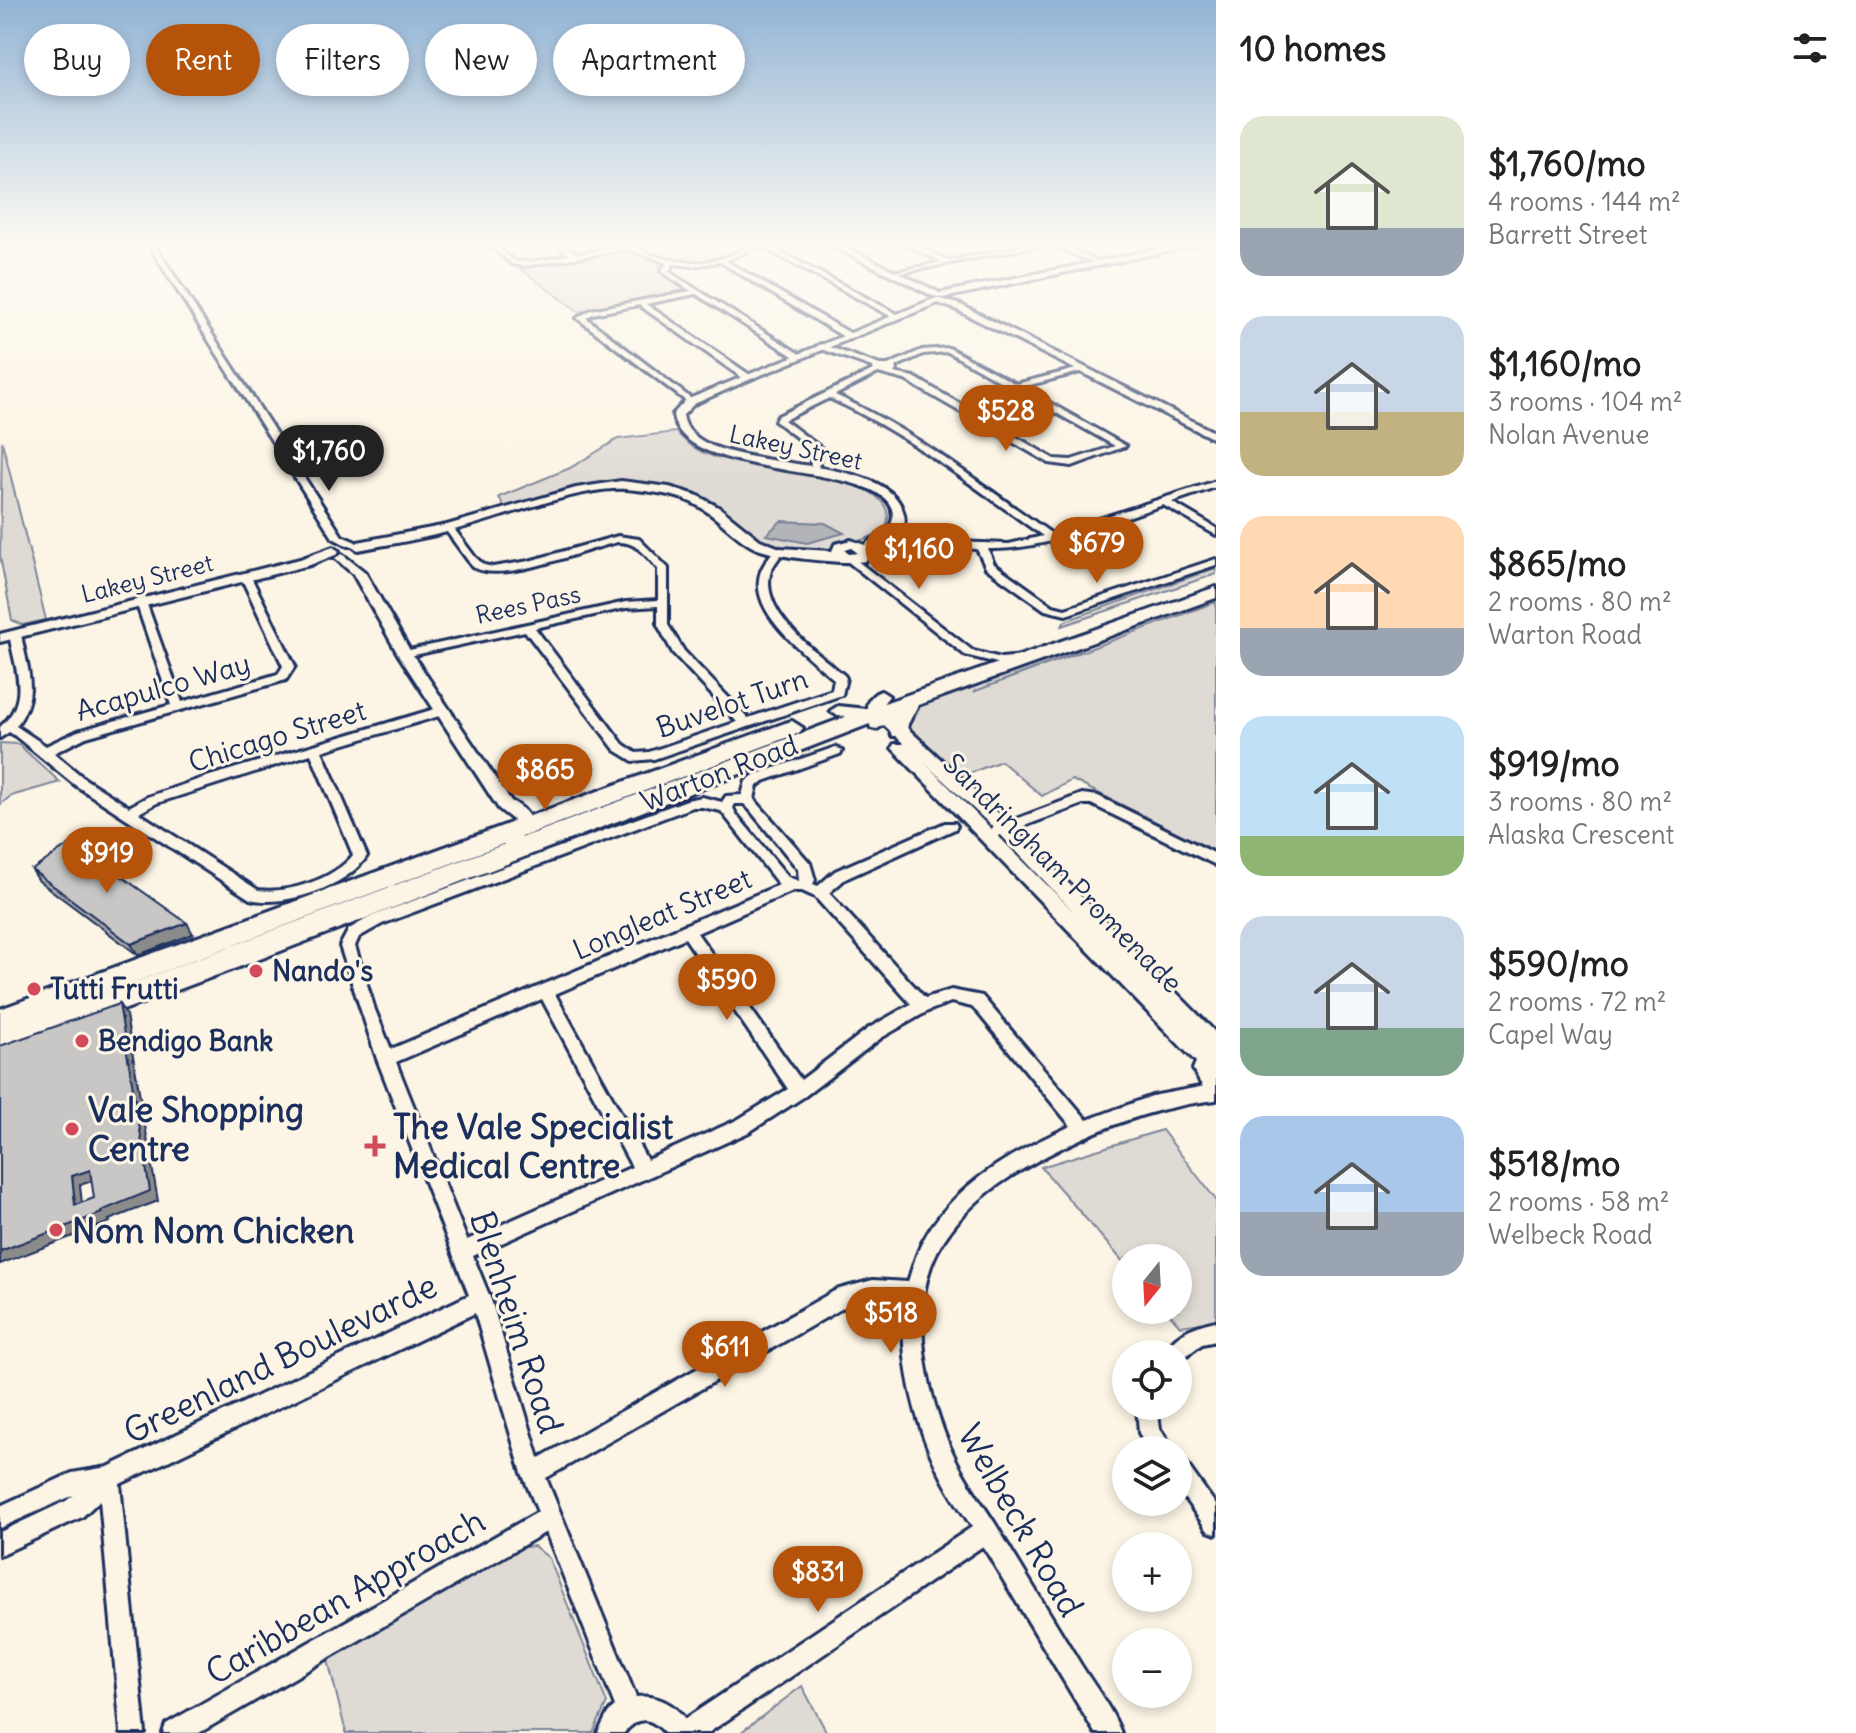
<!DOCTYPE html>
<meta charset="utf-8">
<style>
body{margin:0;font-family:Delius,sans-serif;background:#f6f6f6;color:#222;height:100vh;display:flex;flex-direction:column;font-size:30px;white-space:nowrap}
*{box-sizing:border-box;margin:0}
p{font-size:26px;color:#767676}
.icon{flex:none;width:44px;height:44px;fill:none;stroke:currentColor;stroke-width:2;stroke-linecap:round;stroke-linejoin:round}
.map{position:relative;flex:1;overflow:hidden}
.drawer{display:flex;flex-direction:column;background:#fff;width:640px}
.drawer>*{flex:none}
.banner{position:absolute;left:24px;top:24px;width:760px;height:72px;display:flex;gap:16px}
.needle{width:52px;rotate:198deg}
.fabs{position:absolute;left:1112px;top:1244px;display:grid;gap:16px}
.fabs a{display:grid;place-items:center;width:80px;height:80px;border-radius:50%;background:#fff;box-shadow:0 4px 12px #0003;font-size:40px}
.price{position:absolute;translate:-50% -68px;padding:0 18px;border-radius:28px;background:#b45309;color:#fff;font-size:26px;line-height:52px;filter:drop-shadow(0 2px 4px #0008)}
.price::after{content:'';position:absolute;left:50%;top:48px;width:24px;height:18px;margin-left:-12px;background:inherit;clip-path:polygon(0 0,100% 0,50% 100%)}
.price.on{background:#222;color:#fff}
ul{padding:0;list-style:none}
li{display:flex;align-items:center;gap:24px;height:200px;padding:0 24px}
li span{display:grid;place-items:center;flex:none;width:224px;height:160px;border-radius:24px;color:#555}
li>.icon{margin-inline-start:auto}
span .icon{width:96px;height:96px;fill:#fffc;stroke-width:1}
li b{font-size:34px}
h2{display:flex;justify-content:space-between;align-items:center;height:96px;padding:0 24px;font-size:34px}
.tag{padding:0 28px;border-radius:36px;background:#fff;box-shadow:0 4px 12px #0003;font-size:28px;line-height:72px}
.tag.on{background:#b45309;color:#fff}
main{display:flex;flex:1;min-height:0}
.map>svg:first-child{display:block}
</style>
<main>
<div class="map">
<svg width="1216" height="1733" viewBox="0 0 1216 1733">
<rect width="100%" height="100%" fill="#fcf5e5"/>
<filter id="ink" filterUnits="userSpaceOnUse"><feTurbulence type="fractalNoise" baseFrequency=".0125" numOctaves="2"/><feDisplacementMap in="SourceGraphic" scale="16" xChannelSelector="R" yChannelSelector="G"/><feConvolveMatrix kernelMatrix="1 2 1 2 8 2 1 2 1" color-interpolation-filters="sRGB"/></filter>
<g filter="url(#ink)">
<path fill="#dfdbd4" stroke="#7d8599" stroke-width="2" d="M661 244H748C717 265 674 268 641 249Z
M622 251 660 263 657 271 686 291 579 312 518 267Z
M676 432C687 443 696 451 712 456 747 467 912 469 885 531 834 553 788 563 741 528 728 518 713 501 697 495 632 471 568 490 505 509L499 497 570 468 618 439Z
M2 441 46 620 22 625 12 620 0 556Z
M1216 568V574L1062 626 1065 621Z
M1216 602V852L1072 780 1042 796 1001 761 955 779 906 730 905 718 921 706 1075 648 1080 651 973 692Z
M0 743 18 744 60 782 11 796 0 805Z
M1162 1130 1216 1200V1321L1180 1326 1166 1310H1178V1258H1126V1265L1041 1167Z
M534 1546 549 1558 607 1703 593 1733H346L328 1660 516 1548Z
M802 1686 827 1733H740Z"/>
<path fill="#b2b4b8" stroke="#767f94" stroke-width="2" d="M781 521 825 523 844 533 807 543 766 535Z"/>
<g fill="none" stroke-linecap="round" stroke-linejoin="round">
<g stroke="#1b2f5e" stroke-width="6">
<path id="minor" d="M148 244H154L342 536 356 542V546H348L333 538Z
M487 244C501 244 504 257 516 261 526 265 558 257 570 255L556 244H564L577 254 627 244H649L636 248C662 261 694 267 723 258 744 251 748 241 771 247L899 315 892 317 767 249 755 247 726 261 850 333V337H844L720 262 692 266 673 264 669 272 803 356 796 358 696 294 646 304 750 375V379H744L639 305 593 314 586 318 693 400V404H690L577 318 591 310 691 291 665 274 662 270 667 263 629 249 525 266 512 264Z
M905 244H914L949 261 1034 244H1048L890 275V273L942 262Z
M1050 244H1059L1104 264 1099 265Z
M821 344 880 365H888L922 350 949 348 1016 384 1084 367V371L1022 387 1126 446 1072 466 1049 463 905 380 878 373 835 395C914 430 981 485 1052 534L1216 481V487L1172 502 1216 528V535L1163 505C1111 522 1043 551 988 549L994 564 1053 606 1065 609 1216 559V565L1066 615 1045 610 986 568 977 549 954 548 893 530 891 528 896 525 955 542 1009 544 1043 536C973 487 907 433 829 398L784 420 821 448 818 470 810 472 812 449 775 421 778 416 873 370 872 367 818 348 817 346ZM948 352 1115 446 1071 460 1054 459 914 377 894 373 897 369 895 367 923 354Z
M446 526H452L475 557 484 565 493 567 529 561 618 536 639 539 668 568V625L684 651 748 718 832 690 834 679C808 656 746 612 761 571 764 563 770 556 774 550H782L783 552C779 558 772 566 770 574 761 614 817 653 844 675L846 678 842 695 654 759 633 761 615 750 525 631 405 657 399 654 405 651 626 602 658 600V569C646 555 637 542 618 542 584 549 500 586 472 566L444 528ZM658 606V625L673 653 737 722 649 752 636 753 623 744 535 628 626 608Z
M851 556 973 651 1001 658 1024 656 1030 659 1024 662 1001 664 965 655 847 561V557Z
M246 574 251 577 295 666 286 680 86 737 54 753 85 779 129 807 147 797 203 778 438 708H446L448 711 446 714 322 751 367 856C348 886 284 908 250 899L75 785 14 735 9 732 0 738V727C31 700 15 669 9 634L15 631 21 634C27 670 40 694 16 726L46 746 78 731 171 705 136 602 141 599 146 602 182 702 278 674 283 666 241 577ZM311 754 353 855C334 879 288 894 258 890L139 813 157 803Z
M836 747 842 751 840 754 764 781 757 786 754 799 810 863 815 880 813 884 818 886 835 871 945 823H955L957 826 955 829 845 879 829 893 925 998 951 990 982 996 1087 1120 1152 1096 1216 1084V1100C1143 1108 1075 1137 1013 1175 982 1194 954 1220 937 1252 907 1311 928 1401 955 1458 966 1481 982 1503 996 1525 1024 1572 1053 1618 1081 1665 1095 1687 1112 1709 1121 1733H1095L983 1546 708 1733H665C650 1716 638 1716 624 1733H598L608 1713 615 1706 546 1532 199 1733H163L166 1724 538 1512 522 1473 475 1313 120 1484 145 1733H121L100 1500 82 1517 0 1555V1532L66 1501 74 1495 0 1528V1506L72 1473 108 1467 469 1295 377 1059 340 946 349 929 372 916 687 800 702 797 722 802 726 796 742 795 746 781 754 775ZM735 804H744L750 810 798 869 799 881 788 877 736 814 733 808ZM693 807H702L721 811 779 885 391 1049 375 1010 355 946 359 937 382 924ZM793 891H802L815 897 911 1004 869 1028 801 1080 697 933ZM685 938 788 1089 737 1120 647 1160 555 994ZM542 999 632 1167 467 1240 396 1062ZM951 1002 972 1007 979 1014 1071 1126C1013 1152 954 1184 923 1241 916 1254 912 1269 908 1282L873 1280 836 1290 539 1458 491 1300 473 1256 749 1132 805 1096 881 1038 928 1011ZM873 1300 905 1301C898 1356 915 1426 940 1474 949 1493 961 1510 972 1527L685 1719C674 1703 655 1694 636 1697L546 1478 846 1306Z
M1082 794 1098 796 1216 854V865L1091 804H1083L987 840 980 835 982 832Z
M1216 1321V1341L1202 1344 1178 1362V1354H1164C1172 1334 1196 1325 1216 1321Z
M1137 1406H1157L1160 1429 1174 1450H1150L1139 1433Z
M1178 1460 1186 1463 1216 1505V1534L1208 1531 1178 1489Z"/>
</g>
<g stroke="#1b2f5e" stroke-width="6">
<path id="tertiary" d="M828 244H839L940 293 1184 244H1202L943 298 933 296Z
M936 298 961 305 1216 433V440L955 309 938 303 751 379 694 404 683 415C691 480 884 445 903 511 905 517 906 523 902 529 898 535 887 538 882 543 875 548 870 555 865 561 843 565 770 557 751 546 728 532 712 510 686 500 667 493 646 491 626 489 585 485 498 519 454 530 423 539 390 544 358 550L352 546 358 542 447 525 576 488 621 481 669 487 696 495 720 508 760 540 780 548 832 551 835 544 851 540 865 545C872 538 889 531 892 522 909 456 680 488 673 414L686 400ZM851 548 858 553 849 554 844 550Z
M333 547 339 551 338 554 310 565 0 642V634L300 559Z
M342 554 365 572 412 654 511 801C521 806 525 810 531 820L517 846H505L502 841 513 820 499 809 398 654 353 574 335 558Z
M881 691 889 696 882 705 883 711 890 712 1009 823 1216 1033V1098C1204 1093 1199 1080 1193 1069L1196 1062 892 748 894 744H904L884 725 877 729 871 728 868 719 838 716 830 711 838 706 867 709C866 701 874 693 881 691ZM925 763 997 831 1074 912Z"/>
</g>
<g stroke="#1b2f5e" stroke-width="6">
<path id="primary" d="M1216 587V598L918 705 908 724 906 736H892L888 724 893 715 247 964 0 1056V1009L785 723 792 721 803 728 799 733 52 1013 867 709Z"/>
</g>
<use href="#minor" fill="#fcf5e5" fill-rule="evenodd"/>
<use href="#tertiary" fill="#fcf5e5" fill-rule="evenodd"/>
<use href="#primary" fill="#fcf5e5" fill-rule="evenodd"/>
</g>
<path fill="#acabaa" stroke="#1b2f5e" stroke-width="2" d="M32 870 193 934 138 955 39 881Z"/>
<path fill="#8c8b8b" stroke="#1b2f5e" stroke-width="2" d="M187 923 193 934 138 955 131 944Z
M119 1004 126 1015 158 1201 109 1220 110 1222 0 1264V1251L101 1211Z
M90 1170 98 1179 80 1185 83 1214 75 1205 72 1176Z"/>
<path fill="#c8c7c6" stroke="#1b2f5e" stroke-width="2" fill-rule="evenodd" d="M73 842 187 923 131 944 32 870Z
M119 1004 150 1191 101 1211 102 1213 0 1251V1046ZM90 1170 94 1198 75 1205 72 1176Z"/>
</g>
<linearGradient id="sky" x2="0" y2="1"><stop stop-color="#92b4d5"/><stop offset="0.5" stop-color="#fefaf3"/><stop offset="1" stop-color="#fefaf3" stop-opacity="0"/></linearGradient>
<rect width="1216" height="487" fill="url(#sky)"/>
<g fill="#d1495b" stroke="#fcf5e5" stroke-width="3">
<circle cx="256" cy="971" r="8"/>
<circle cx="34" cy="989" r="8"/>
<circle cx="82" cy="1041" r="8"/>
<circle cx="72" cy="1129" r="8"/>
<path d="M371 1134h8v8h8v8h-8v8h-8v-8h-8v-8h8z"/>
<circle cx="56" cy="1230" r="8"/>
</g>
<g text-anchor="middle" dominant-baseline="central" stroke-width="6" stroke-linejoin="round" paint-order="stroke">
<g font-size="24" fill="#1b2f5e" stroke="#fcf5e5">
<text transform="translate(796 447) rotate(12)">Lakey Street</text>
<text transform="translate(147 578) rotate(-14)">Lakey Street</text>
<text transform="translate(528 604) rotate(-12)">Rees Pass</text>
</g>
<g font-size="28" fill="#1b2f5e" stroke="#fcf5e5">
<text transform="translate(163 687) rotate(-16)">Acapulco Way</text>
<text transform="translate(732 703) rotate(-19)">Buvelot Turn</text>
<text transform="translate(277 736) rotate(-17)">Chicago Street</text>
<text transform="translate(719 773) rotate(-21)">Warton Road</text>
<text transform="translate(1063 873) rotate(45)">Sandringham Promenade</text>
<text transform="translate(662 914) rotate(-23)">Longleat Street</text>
</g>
<g font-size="28" font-weight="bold" fill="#1b2f5e" stroke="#fcf5e5" text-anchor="start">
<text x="272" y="971">Nando's</text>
<text x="50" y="989">Tutti Frutti</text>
<text x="98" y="1041">Bendigo Bank</text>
</g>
<g font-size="34" font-weight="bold" fill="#1b2f5e" stroke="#fcf5e5" text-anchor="start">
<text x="88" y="1109">Vale Shopping<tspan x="88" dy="39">Centre</tspan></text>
<text x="393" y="1126">The Vale Specialist<tspan x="393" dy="39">Medical Centre</tspan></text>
<text x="72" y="1230">Nom Nom Chicken</text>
</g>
<g font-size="34" fill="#1b2f5e" stroke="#fcf5e5">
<text transform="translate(517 1322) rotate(72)">Blenheim Road</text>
<text transform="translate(280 1358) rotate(-26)">Greenland Boulevarde</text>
<text transform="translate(1021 1520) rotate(60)">Welbeck Road</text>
<text transform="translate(345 1596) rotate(-30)">Caribbean Approach</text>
</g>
</g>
</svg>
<div class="fabs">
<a><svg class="needle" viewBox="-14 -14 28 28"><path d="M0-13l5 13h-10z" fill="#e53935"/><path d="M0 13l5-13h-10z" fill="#767676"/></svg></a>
<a><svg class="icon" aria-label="locate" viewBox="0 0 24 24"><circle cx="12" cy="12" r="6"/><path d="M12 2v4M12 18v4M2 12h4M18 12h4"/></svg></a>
<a><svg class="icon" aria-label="layers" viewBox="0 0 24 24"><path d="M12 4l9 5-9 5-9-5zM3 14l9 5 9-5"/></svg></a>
<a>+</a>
<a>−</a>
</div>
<b class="price" style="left:1006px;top:453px">$528</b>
<b class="price on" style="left:329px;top:493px">$1,760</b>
<b class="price" style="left:1097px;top:585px">$679</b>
<b class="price" style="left:919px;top:591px">$1,160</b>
<b class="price" style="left:545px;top:812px">$865</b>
<b class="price" style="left:107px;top:895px">$919</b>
<b class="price" style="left:727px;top:1022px">$590</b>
<b class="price" style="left:891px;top:1355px">$518</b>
<b class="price" style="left:725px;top:1389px">$611</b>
<b class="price" style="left:818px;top:1614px">$831</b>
<div class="banner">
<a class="tag">Buy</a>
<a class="tag on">Rent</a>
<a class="tag">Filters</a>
<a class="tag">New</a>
<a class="tag">Apartment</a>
</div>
</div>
<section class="drawer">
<h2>10 homes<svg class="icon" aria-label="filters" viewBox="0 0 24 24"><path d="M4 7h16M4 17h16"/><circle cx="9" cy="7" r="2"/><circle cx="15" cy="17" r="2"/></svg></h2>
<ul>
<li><span style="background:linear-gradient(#dfe7d0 70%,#9aa5b1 0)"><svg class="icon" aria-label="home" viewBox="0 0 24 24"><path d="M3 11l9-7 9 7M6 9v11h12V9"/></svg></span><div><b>$1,760/mo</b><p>4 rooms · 144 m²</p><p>Barrett Street</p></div></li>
<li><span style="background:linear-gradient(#c9d6e8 60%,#c2b280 0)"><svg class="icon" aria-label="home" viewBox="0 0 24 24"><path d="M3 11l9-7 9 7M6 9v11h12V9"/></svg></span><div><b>$1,160/mo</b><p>3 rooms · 104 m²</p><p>Nolan Avenue</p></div></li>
<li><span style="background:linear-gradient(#ffd9b3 70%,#9aa5b1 0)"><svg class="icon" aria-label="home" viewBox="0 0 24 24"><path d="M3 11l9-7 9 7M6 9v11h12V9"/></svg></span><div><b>$865/mo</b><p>2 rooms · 80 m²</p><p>Warton Road</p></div></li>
<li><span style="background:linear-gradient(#bfe0f5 75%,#8fb573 0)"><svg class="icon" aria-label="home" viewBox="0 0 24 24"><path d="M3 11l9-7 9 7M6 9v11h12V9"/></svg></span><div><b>$919/mo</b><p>3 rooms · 80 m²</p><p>Alaska Crescent</p></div></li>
<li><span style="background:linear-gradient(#c9d6e8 70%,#7fa58c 0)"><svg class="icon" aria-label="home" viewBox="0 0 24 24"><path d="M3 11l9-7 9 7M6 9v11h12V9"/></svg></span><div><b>$590/mo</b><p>2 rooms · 72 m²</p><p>Capel Way</p></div></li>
<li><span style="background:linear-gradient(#a9c7e8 60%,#9aa5b1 0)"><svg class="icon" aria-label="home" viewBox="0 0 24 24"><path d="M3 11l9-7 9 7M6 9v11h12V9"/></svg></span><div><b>$518/mo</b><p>2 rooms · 58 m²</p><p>Welbeck Road</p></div></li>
</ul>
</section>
</main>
